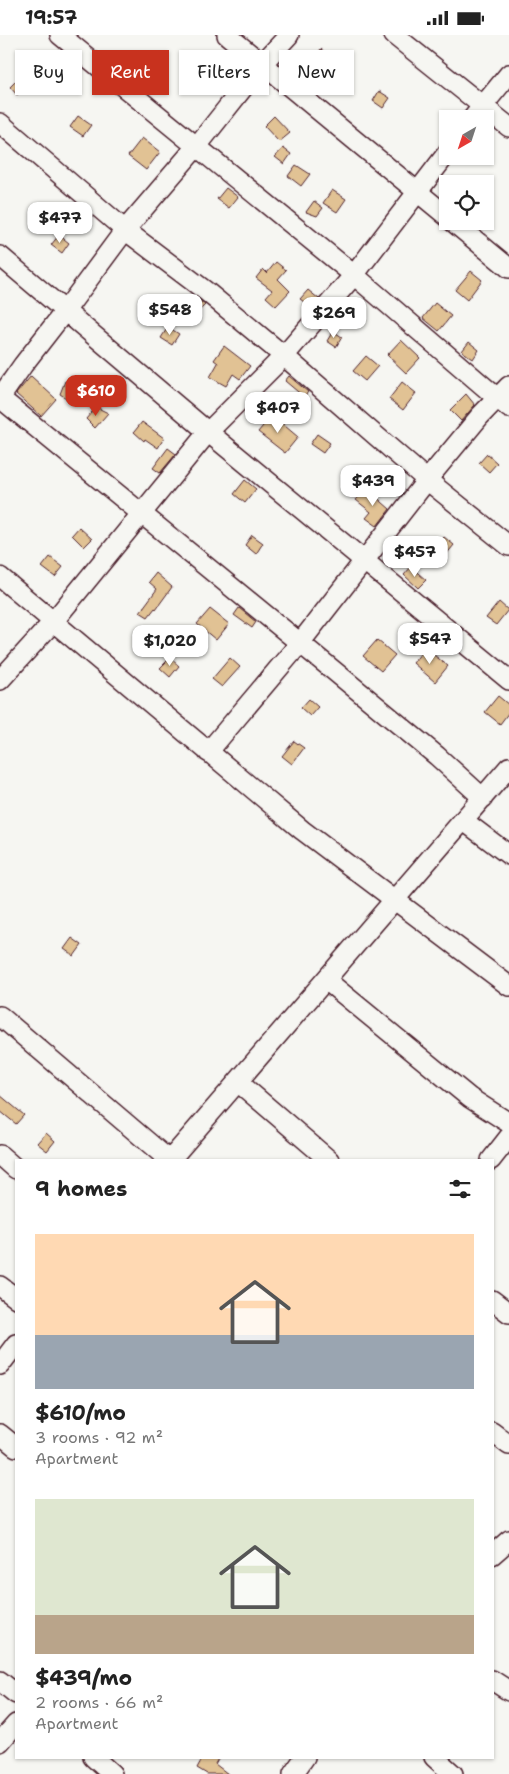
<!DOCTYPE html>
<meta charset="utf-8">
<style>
body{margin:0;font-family:"Shantell Sans",sans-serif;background:#f2f2f2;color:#222;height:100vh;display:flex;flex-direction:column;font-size:19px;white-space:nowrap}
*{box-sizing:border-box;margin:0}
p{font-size:16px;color:#767676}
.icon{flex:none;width:28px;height:28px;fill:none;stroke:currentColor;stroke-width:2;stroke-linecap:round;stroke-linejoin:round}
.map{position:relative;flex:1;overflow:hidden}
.details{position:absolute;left:15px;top:1124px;width:479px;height:600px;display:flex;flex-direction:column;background:#fff;border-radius:0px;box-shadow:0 1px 4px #0004}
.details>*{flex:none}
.banner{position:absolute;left:15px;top:15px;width:480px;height:45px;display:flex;gap:10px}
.needle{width:32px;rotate:219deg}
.buttons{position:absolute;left:439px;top:75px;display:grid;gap:10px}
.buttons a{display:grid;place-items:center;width:55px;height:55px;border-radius:0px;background:#fff;box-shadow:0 1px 4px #0004;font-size:25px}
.price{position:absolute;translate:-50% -42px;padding:0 11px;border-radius:10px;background:#fff;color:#222;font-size:16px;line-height:32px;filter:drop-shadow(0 1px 2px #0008)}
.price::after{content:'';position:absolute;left:50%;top:30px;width:15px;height:11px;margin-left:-8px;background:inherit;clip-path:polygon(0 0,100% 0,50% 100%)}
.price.on{background:#c8321e;color:#fff}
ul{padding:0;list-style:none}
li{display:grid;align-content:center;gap:10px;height:265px;padding:0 20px}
li span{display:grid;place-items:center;height:155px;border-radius:0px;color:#555}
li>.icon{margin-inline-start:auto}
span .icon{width:90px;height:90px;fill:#fffc;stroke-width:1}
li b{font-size:21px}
h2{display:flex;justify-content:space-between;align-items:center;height:60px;padding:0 20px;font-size:21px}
.tag{padding:0 18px;border-radius:0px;background:#fff;box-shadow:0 1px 4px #0004;font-size:18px;line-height:45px}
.tag.on{background:#c8321e;color:#fff}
.status{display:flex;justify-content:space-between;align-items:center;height:35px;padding:0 25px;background:#fff;direction:ltr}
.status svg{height:14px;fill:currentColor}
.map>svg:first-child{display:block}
</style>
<div class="status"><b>19:57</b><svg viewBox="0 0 49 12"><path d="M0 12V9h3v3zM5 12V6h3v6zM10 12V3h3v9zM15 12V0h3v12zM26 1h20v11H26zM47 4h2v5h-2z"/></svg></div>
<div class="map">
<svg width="509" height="1739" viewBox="0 0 509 1739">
<rect width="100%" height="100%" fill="#f6f6f2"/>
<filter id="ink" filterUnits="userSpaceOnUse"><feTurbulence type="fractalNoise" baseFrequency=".02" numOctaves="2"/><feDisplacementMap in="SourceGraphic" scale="10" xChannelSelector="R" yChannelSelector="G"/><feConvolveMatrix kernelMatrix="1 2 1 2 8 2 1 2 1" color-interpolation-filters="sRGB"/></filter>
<g filter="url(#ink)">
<path fill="#e1c294" stroke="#4a1f2b" d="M321 14 344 34 328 52 305 32Z
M21 41 28 49 17 60 10 52Z
M379 56 390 63 383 73 373 66Z
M78 81 91 90 83 101 70 92Z
M274 81 290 98 279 107 264 91Z
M142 103 160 117 146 135 128 121Z
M283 113 291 119 284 129 275 122Z
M296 130 310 139 301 151 288 141Z
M226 153 238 162 229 173 217 164Z
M332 155 346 164 337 177 323 168Z
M314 166 323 173 317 181 306 177Z
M59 200 69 208 62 218 51 210Z
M276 227 286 235 278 244 290 256 276 271 266 262 272 255 256 243 263 234 267 238Z
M471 236 482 245 467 265 455 255Z
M308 255 319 264 311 272 300 264Z
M195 262 205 270 197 278 187 270Z
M435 268 451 281 439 296 423 283Z
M168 292 179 299 172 310 161 303Z
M333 296 342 302 336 312 327 306Z
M401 305 420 323 406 338 387 320Z
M469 307 479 315 473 324 462 316Z
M224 311 250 331 240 344 233 339 226 351 210 342 218 328 214 325Z
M366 321 378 331 365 346 353 336Z
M31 341 56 364 41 381 16 359Z
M289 341 308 357 304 362 285 346Z
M65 346 80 356 72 367 60 359Z
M402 347 416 358 403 375 389 364Z
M466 359 475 370 461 386 450 375Z
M96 372 108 378 95 393 86 384Z
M272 380 298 402 285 418 258 397Z
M142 387 164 403 158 413 145 404 144 406 134 397Z
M317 399 330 408 323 418 310 409Z
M168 413 176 419 160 438 153 433Z
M487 419 497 428 489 437 479 428Z
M245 445 256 454 245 468 234 459Z
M366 453 390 474 377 491 366 483 371 477 356 465Z
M79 492 92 504 84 512 72 500Z
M252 500 263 508 256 519 245 510Z
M444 502 454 510 445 521 435 513Z
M50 522 63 532 55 542 42 532Z
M411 532 426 545 418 553 404 540Z
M156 538 172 552 156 574 155 573 148 582 140 577 157 554 149 547Z
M499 567 508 575 496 590 486 583Z
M239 573 256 587 252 593 234 580Z
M210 574 229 589 216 605 197 589Z
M377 605 395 620 381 636 363 621Z
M425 613 448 631 435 647 413 628Z
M170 623 179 631 170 642 160 633Z
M230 623 240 632 222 652 212 644Z
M498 661 509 670V677L500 689 485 677Z
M309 664 318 672 310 681 301 673Z
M294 706 304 713 292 729 282 721Z
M72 903 82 910 74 921 64 914Z
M0 1060 24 1080 16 1089 0 1076Z
M46 1098 55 1106 47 1116 37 1108Z
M203 1722H219L215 1729 228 1739H207L197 1733Z"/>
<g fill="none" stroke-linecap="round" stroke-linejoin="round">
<g stroke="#4a1f2b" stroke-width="22">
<path id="minor" d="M60 0 354 240 509 373
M227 0 448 182
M394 0 509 92
M472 84 509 39
M0 88 125 195 207 257 284 321 427 445 509 511
M452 186 509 233
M0 221 208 397 509 645
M0 363 333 635 437 721 483 763
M0 363 23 330 65 276 125 195 197 111 262 29 289 0
M0 542 302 795 509 951
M0 645 53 587 208 397 284 321 354 240 448 117
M208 717 300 608 427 445 480 381 509 351
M464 786 509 820
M326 945 470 1063 509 1088
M0 981 169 1125
M238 1047 329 1125
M0 1120 16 1134
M170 1125 509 732
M491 1125 509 1102
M0 1251 16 1263
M492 1265 509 1278
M0 1330 16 1309
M492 1397 509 1410
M0 1399 16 1412
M492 1520 509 1505
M492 1645 509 1656
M0 1646 16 1659
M0 1707 16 1689
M93 1722 112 1739
M434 1722 453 1739
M293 1739 305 1722"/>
</g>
<use href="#minor" stroke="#f6f6f2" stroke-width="19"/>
</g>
</g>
</svg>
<div class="buttons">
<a><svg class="needle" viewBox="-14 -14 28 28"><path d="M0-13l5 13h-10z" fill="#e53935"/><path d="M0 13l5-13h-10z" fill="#767676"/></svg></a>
<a><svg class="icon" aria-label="locate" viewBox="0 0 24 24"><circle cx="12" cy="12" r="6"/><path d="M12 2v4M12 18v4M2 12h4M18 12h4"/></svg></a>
</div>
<b class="price" style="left:60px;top:209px">$477</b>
<b class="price" style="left:170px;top:301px">$548</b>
<b class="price" style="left:334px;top:304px">$269</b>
<b class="price on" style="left:96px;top:382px">$610</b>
<b class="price" style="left:278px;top:399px">$407</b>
<b class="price" style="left:373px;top:472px">$439</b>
<b class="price" style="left:415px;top:543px">$457</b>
<b class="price" style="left:430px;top:630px">$547</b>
<b class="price" style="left:170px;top:632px">$1,020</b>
<div class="banner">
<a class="tag">Buy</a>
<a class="tag on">Rent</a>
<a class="tag">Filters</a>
<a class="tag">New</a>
</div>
<section class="details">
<h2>9 homes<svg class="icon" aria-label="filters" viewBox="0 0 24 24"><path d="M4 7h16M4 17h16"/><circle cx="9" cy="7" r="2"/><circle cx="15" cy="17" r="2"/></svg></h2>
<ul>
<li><span style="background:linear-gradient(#ffd9b3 65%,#9aa5b1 0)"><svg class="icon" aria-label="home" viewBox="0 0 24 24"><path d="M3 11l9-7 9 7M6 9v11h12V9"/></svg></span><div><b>$610/mo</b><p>3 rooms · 92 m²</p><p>Apartment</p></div></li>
<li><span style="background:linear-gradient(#dfe7d0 75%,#b9a48a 0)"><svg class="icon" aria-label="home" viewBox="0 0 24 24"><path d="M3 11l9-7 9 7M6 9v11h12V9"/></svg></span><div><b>$439/mo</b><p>2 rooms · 66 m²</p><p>Apartment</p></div></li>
</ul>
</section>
</div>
